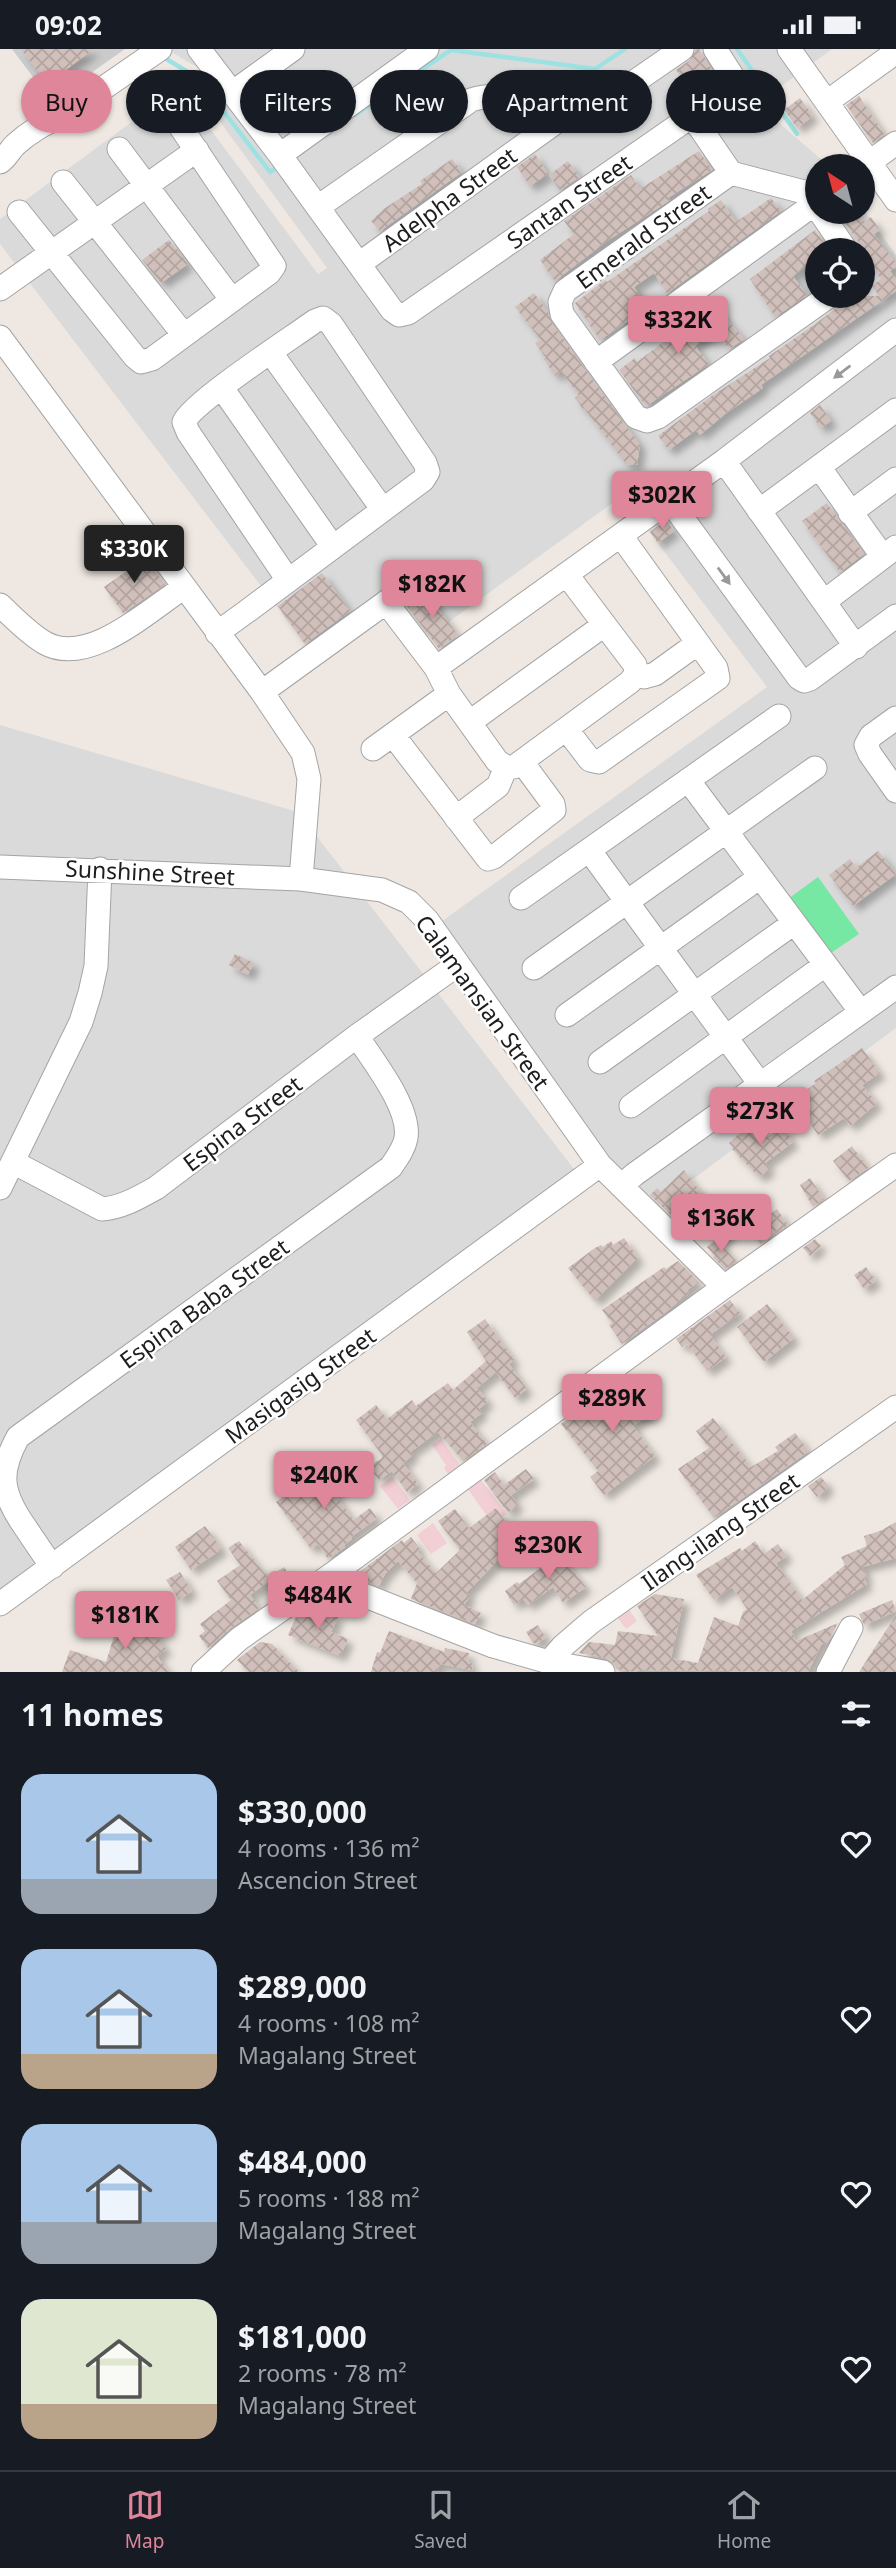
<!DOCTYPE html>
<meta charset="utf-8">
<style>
body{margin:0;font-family:"Noto Sans",sans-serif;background:#20242c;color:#f1f3f6;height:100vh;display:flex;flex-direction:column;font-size:26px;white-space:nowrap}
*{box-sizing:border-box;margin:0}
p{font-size:23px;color:#9ea1a6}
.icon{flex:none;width:38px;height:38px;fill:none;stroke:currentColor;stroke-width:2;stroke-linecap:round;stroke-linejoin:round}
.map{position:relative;height:1623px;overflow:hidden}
.sheet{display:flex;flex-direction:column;background:#171b24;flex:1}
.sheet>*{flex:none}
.guide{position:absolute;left:21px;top:21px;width:854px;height:63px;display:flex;gap:14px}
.needle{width:46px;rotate:324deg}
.tools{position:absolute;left:805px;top:105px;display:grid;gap:14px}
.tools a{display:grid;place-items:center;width:70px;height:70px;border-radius:50%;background:#171b24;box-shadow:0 2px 5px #0004;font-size:35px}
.price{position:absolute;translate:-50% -60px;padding:0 16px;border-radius:7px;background:#df869b;color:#111;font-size:23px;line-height:46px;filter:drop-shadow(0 2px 4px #0008)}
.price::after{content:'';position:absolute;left:50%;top:42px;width:21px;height:16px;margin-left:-10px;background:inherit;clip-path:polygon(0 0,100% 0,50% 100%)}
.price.on{background:#222;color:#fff}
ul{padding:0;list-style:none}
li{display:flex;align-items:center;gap:21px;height:175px;padding:0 21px}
li span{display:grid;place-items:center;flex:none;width:196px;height:140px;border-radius:21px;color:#555}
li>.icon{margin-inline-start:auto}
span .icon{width:84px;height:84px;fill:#fffc;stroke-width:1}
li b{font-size:30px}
h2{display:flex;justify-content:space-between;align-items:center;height:84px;padding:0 21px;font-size:30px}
.pill{padding:0 24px;border-radius:32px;background:#171b24;box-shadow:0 2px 5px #0004;font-size:24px;line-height:63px}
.pill.on{background:#df869b;color:#111}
.status{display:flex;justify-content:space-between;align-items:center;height:49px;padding:0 35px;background:#171b24;direction:ltr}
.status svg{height:19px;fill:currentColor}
.dock{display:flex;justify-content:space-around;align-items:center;height:98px;border-top:2px solid #363941;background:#171b24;font-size:19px;color:#9ea1a6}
.dock a{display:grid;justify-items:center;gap:4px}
.dock .on{color:#df869b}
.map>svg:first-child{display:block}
</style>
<div class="status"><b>09:02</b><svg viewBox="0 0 49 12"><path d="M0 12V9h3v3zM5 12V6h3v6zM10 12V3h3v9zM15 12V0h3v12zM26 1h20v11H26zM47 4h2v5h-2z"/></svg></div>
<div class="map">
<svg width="896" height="1623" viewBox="0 0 896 1623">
<defs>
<pattern id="building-cross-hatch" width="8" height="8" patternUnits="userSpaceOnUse" patternTransform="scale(1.75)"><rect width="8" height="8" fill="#d0bfba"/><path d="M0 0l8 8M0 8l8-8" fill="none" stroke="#b2a49f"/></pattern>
<filter id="shadow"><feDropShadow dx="6" dy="6" stdDeviation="3.5" flood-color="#0004"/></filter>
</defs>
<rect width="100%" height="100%" fill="#efe8e2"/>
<path fill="#dbdada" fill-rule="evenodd" d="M166 0H832L757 55 829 117H817V163H863V159L896 206V979L653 1160 600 1111 438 875 767 638 622 447 420 594 383 546 309 600 0 195V170L179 38 318 225 327 219 188 29 200 20ZM817 201H863V247H817Z
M0 676 298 763 584 1133 0 1551Z"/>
<path fill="#f2cfd5" d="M441 1390 460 1416 448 1425 444 1419 446 1416 432 1396Z
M478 1427 507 1465 492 1474 465 1436Z
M392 1428 410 1451 398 1460 380 1437Z
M433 1474 447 1494 431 1505 417 1486Z
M625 1555 637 1572 626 1580 614 1564Z"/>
<path fill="#cbcbcb" d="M12 0H125L51 52Z"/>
<path fill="#77e7a4" d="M818 828 859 885 828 906 788 850Z"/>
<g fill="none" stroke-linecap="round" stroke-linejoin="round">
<path stroke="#9de1e2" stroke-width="4.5" d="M737 0 797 85
M163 8 198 29 270 123 278 118
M355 66 451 1 595 20 625 0"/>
</g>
<path fill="url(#building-cross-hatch)" filter="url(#shadow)" d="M21 0H94L47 35Z
M696 0H699L718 31 695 47 676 21 690 11Z
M859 47 884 85 873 94 846 56Z
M800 49 813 67 797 79 784 61Z
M699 102 712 121 668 149 670 151 649 165 607 192 555 232 540 211 574 185 564 172 631 126 640 140Z
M535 105 548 125 530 137 517 118Z
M452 110 462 123 380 182 371 172 385 159 422 135 420 132Z
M568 112 580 128 560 141 549 126Z
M771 149 781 162 667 244 654 224 634 238 647 259 600 291 575 254 605 231 607 233 709 162 708 160 721 151 736 173Z
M837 163H857L864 173 871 168 880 181 874 185 896 214V218L890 222 896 230V242L761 336 763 339 725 365 700 386 696 381 669 401 658 387 713 346 770 309 769 307 814 276 843 254 842 251 849 247H879L872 237 881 230 864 205 866 203Z
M815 181 829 201H817V209L793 227 807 246 775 268 750 230Z
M169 191 188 215 161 234 142 211Z
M534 244 548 263 551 273 640 396 637 416 626 415 584 359 583 360 575 349 579 346 561 322 555 327 544 310 546 309 535 294 541 291 515 258Z
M714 255 744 290 729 300 715 281 695 297 709 315 646 357 619 321 635 309 637 313Z
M820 356 831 372 821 379 810 364Z
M827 454 864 505 840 523 802 472Z
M666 471 674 482 658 494 650 483Z
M145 509 165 535 123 564 104 538Z
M322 524 350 562 305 595 278 557Z
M425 541 458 586 439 600 406 556Z
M878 802 896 825 853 857 829 826 850 810 856 819Z
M235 905 254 914 248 926 229 916Z
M862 999 880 1024 862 1036 877 1054 850 1077 844 1069 818 1086 794 1050 816 1034 814 1032Z
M753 1072 767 1088 783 1077 793 1093 765 1114 770 1120 759 1128 732 1100 734 1099 729 1094Z
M852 1097 868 1119 849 1132 833 1112Z
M684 1121 708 1153 699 1160 705 1169 694 1177 686 1166 678 1173 650 1146 657 1139 661 1143Z
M810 1129 824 1150 813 1158 800 1136Z
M762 1156 769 1166 777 1160 788 1176 761 1195 742 1168Z
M722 1173 731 1184 721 1192 712 1180Z
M624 1189 638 1209 595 1252 568 1219 595 1199 601 1196 603 1198 611 1192 613 1196Z
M717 1190 736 1212 725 1220 713 1208 715 1207 707 1198Z
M815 1190 821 1197 810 1207 803 1199Z
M678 1212 699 1233 687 1241 689 1244 663 1265 622 1295 609 1276 612 1274 602 1261 664 1218 666 1220Z
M866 1218 876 1232 864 1240 854 1226Z
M730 1251 740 1264 710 1286 726 1308 707 1322 687 1295 682 1298 676 1290Z
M767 1255 794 1289 764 1313 737 1278Z
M485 1270 514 1311 509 1315 527 1340 515 1349 496 1323 477 1339 488 1352 479 1360 482 1364 470 1373 487 1395 463 1412 438 1383 410 1403 413 1406 403 1414 418 1435 407 1443 392 1422 379 1431 369 1418 382 1409V1406L356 1371 376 1356 387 1370 412 1351 416 1357 448 1334 453 1341 486 1312 467 1283Z
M626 1327 652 1363 633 1377 655 1407 604 1446 590 1428 598 1422 561 1375Z
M713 1369 751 1418 778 1402 775 1398 795 1384 809 1402 714 1469 678 1420 709 1399 696 1382Z
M347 1413 357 1428 334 1443 353 1471 370 1459 377 1469 351 1488 352 1490 344 1496 345 1498 328 1510 318 1495 311 1500 276 1453 317 1422 323 1430Z
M526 1420 534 1430 511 1446 518 1456 508 1464 484 1431 495 1423 504 1436Z
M821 1428 827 1435V1440L817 1448 808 1437Z
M496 1459 516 1487 506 1495 508 1499 496 1508 499 1510 466 1544 470 1547 464 1556 481 1564 475 1575 411 1550 417 1534 398 1512 385 1525 379 1537 354 1527 402 1491 404 1494 411 1488 420 1500 417 1502 436 1524 460 1501 438 1472 455 1460 469 1479Z
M896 1473V1509L862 1518 867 1527 864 1529 867 1535 791 1582 796 1592 838 1574 826 1596 822 1594 808 1623 640 1621 635 1623 616 1620 613 1613 606 1609 579 1604 589 1593 615 1596 618 1582 658 1587 637 1557 655 1545 684 1550 671 1609 698 1614 714 1568 738 1577 743 1563 747 1560 732 1538 714 1551 696 1526 740 1499 742 1502 755 1492 764 1505 778 1495 787 1507 776 1514 802 1551 845 1516 841 1508 867 1497 864 1487 880 1482Z
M205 1477 222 1500 191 1521 175 1498Z
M239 1492 270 1531 250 1546 259 1559 231 1579 208 1599 199 1587 205 1582 200 1575 231 1551 217 1532 240 1516 228 1499Z
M554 1498 586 1538 563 1554 553 1538 528 1556 523 1550 514 1556 505 1542 517 1533 519 1535 542 1518 537 1512Z
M284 1518 295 1534 281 1544 270 1527Z
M180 1523 192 1542 179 1551 166 1531Z
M892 1551 896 1562 864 1576 859 1565Z
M136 1556 166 1600 157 1607 169 1623H62L70 1601 106 1613 114 1587 131 1574 124 1564Z
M311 1557 338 1568 331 1583 348 1590 340 1607 288 1586 296 1568Z
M896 1566V1623H859Z
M538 1576 546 1589 536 1595 533 1594 526 1583Z
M389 1582 444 1603 445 1599 469 1604 468 1613 473 1615 472 1621 440 1615 437 1623H371L377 1603 380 1604Z
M260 1593 272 1595 299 1623H249L237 1611Z"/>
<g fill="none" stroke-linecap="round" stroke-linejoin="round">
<g stroke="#a4a4a4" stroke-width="25">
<path id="minor" d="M199 0 280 106 392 261 399 266 408 264 732 39 736 33 715 0
M789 0 896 151
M232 44 293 0
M827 53 896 3
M692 67 731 124 804 143 817 159
M119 100 232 251
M280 106 427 0
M0 113C7 108 9 102 15 96 27 85 45 73 60 69L160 0
M863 118 896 94
M731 124 565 242 560 253 562 265 636 368 647 372 658 368 829 247
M63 133 184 286
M318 158 471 51C505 41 540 51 574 60
M19 163 135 308 141 313 152 310 269 224 274 217 172 65
M820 163 846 201
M359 215 574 60 611 49 682 0
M0 240 197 101
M0 288 262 643 303 704 309 730 301 830
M271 304 383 461
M596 313 817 153
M222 339 333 498
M724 412 856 598
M819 418 883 508
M670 452 799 629 804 632 810 630 896 567
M759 462 896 361
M850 464 896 430
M567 526 635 616 636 625
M825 552 896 498
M386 553 436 619 449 645 497 712 506 718H514L630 633 636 625
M0 556C14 569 29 585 45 594 88 618 148 562 183 539
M217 584 246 563 423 431 428 423 425 414 331 275 323 269 315 272C290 290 193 353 184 373L188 383 288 531
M436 619 724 412 896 281
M636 625 644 628 655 625 698 594
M262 643 414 533
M896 669 871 687 866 696 870 705 896 742
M470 673 604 576
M567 681 590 711 599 713 718 629 716 619 621 487
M393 686 488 810 494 808 554 761 553 755 522 713
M373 700 449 645
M688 731 861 963
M456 769 498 737 506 718
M589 801 760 1035
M0 818 301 830 382 841 409 853 427 871 600 1116 724 1238
M521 849 779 667
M534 919 815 719
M567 966 760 828
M600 1013 794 874
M631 1057 825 916
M13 1113 102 1160C123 1158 138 1149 156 1139L357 987 457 916
M621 1137 635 1125 896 938
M0 1139 81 973 90 944 96 917 100 820
M52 1518C42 1503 31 1487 21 1472 0 1440 0 1421 18 1388L391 1118C397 1109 404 1100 406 1089 411 1059 373 1012 357 987
M331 1526 348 1540 493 1597 549 1613 603 1623
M0 1555 600 1116
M549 1613 563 1597 591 1573 896 1358
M203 1623 239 1590 331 1526 724 1238 896 1116
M828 1623 851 1579"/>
</g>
<use href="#minor" stroke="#fff" stroke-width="23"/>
</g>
<defs><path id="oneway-solid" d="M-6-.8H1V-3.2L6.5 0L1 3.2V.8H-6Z" transform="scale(1.75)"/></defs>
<g fill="#999">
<use href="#oneway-solid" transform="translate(842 323) rotate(143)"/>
<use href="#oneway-solid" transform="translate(724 527) rotate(54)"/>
</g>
<g text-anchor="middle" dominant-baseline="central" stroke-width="5" stroke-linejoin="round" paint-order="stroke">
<g font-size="23" fill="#1d1d1d" stroke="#fff">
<text transform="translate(449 150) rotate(-36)">Adelpha Street</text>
<text transform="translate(569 152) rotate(-35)">Santan Street</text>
<text transform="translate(643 187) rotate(-36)">Emerald Street</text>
<text transform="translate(150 823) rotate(3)">Sunshine Street</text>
<text transform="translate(483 953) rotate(54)">Calamansian Street</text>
<text transform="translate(242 1074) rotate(-37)">Espina Street</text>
<text transform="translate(204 1254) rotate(-36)">Espina Baba Street</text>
<text transform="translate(300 1336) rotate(-36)">Masigasig Street</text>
<text transform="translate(720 1482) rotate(-35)">Ilang-ilang Street</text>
</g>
</g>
</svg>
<div class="tools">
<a><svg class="needle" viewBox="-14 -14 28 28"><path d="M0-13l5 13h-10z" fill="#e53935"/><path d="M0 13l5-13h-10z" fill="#9ea1a6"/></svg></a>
<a><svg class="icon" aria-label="locate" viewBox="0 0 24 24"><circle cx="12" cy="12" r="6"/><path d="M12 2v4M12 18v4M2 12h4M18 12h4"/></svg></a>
</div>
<b class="price" style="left:678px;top:307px">$332K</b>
<b class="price" style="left:662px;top:482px">$302K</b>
<b class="price on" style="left:134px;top:536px">$330K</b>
<b class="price" style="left:432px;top:571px">$182K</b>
<b class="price" style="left:760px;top:1098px">$273K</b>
<b class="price" style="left:721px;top:1205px">$136K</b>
<b class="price" style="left:612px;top:1385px">$289K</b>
<b class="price" style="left:324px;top:1462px">$240K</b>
<b class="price" style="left:548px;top:1532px">$230K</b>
<b class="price" style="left:318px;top:1582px">$484K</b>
<b class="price" style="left:125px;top:1602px">$181K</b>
<div class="guide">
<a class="pill on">Buy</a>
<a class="pill">Rent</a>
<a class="pill">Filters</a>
<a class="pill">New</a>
<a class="pill">Apartment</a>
<a class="pill">House</a>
</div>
</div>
<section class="sheet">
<h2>11 homes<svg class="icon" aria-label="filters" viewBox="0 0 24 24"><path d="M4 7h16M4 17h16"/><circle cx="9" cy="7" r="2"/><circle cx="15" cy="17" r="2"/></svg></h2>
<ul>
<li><span style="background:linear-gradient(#a9c7e8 75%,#9aa5b1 0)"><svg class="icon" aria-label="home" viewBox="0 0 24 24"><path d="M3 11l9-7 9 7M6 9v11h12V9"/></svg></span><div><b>$330,000</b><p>4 rooms · 136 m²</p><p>Ascencion Street</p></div><svg class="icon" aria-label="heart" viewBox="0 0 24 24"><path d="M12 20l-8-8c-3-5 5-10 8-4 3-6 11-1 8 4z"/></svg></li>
<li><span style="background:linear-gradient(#a9c7e8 75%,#b9a48a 0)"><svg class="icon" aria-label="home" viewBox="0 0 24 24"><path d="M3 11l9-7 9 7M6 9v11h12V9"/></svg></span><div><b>$289,000</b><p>4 rooms · 108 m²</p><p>Magalang Street</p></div><svg class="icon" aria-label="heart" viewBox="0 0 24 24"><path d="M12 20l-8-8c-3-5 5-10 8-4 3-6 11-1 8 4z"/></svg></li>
<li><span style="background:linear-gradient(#a9c7e8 70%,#9aa5b1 0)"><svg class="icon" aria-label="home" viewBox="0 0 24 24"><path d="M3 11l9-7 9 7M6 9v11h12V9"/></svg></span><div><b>$484,000</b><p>5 rooms · 188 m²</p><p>Magalang Street</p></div><svg class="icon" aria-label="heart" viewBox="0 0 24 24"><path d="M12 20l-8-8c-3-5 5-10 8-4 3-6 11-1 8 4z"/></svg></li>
<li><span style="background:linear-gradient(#dfe7d0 75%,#b9a48a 0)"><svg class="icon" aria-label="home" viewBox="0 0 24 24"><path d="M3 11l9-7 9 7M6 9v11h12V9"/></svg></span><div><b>$181,000</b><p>2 rooms · 78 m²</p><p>Magalang Street</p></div><svg class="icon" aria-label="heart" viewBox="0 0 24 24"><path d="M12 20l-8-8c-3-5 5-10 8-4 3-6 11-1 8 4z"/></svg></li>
</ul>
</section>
<nav class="dock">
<a class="on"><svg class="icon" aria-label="map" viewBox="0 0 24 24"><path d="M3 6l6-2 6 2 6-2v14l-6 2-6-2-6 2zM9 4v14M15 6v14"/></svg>Map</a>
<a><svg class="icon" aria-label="saved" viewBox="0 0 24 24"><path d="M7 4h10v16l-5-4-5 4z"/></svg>Saved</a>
<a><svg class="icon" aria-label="home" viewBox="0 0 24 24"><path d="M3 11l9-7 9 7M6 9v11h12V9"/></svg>Home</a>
</nav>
